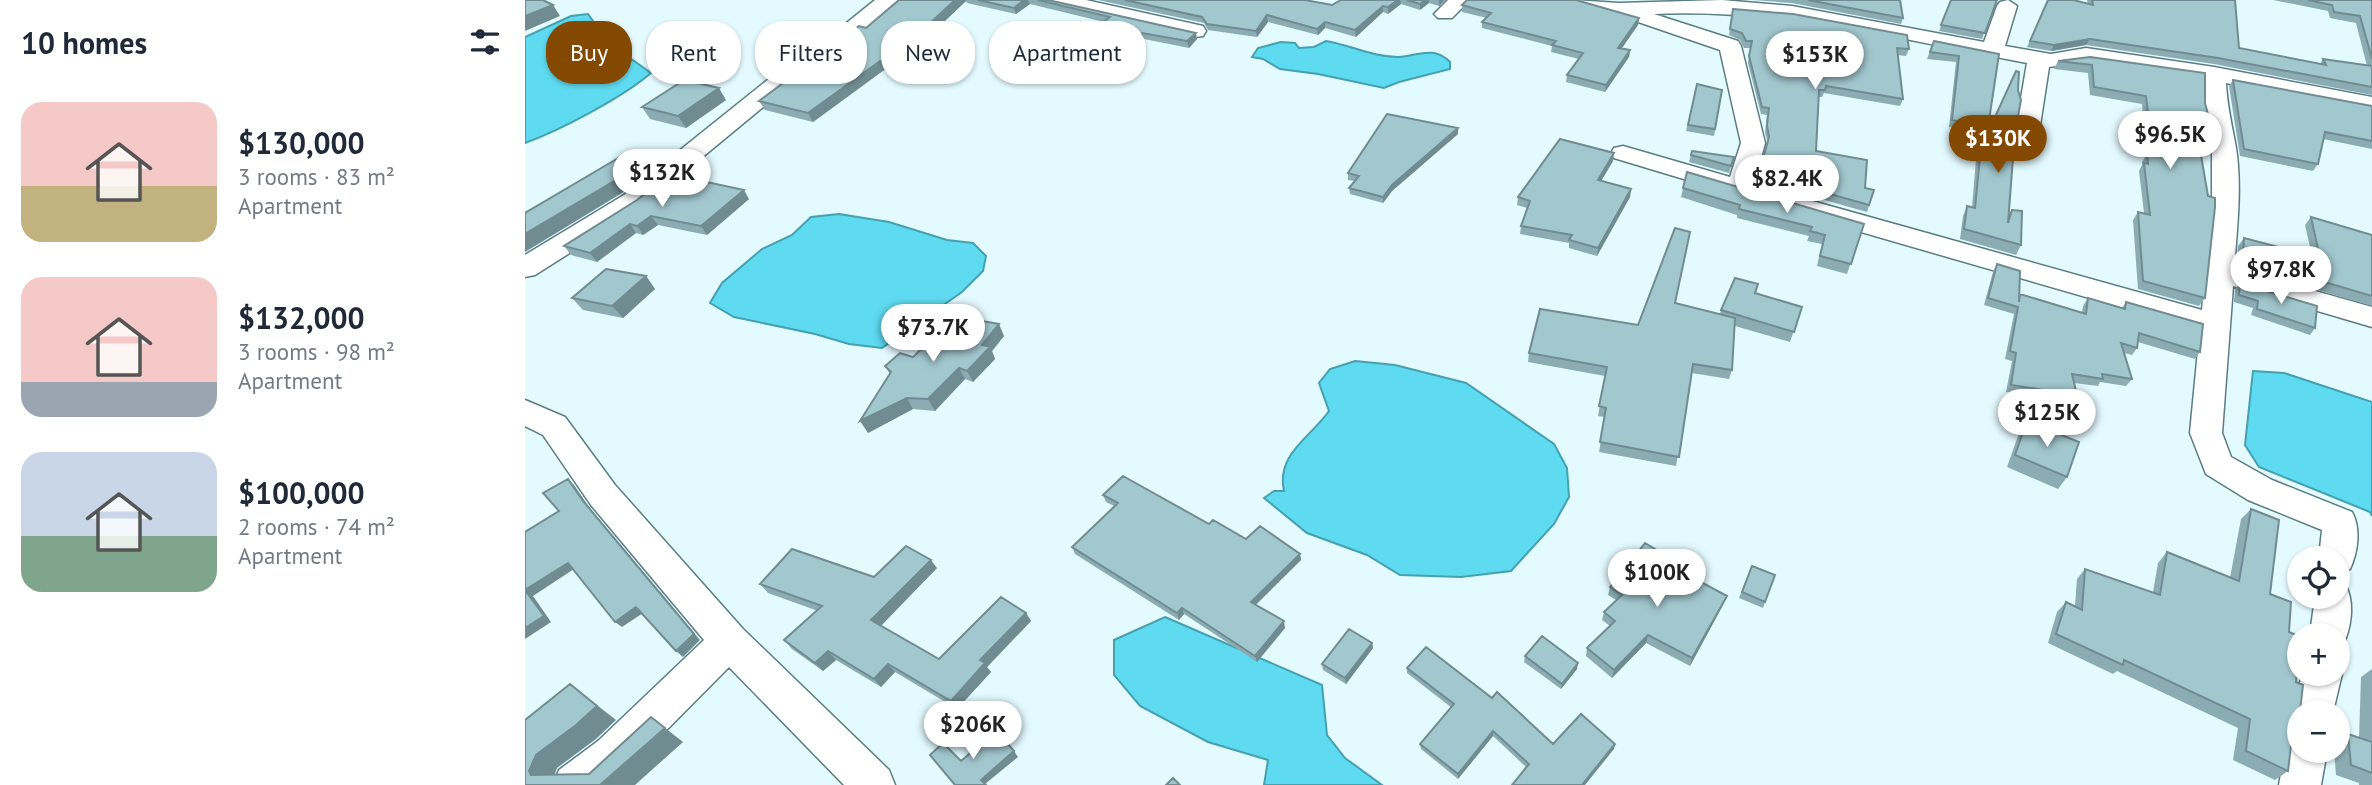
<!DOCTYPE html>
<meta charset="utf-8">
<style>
body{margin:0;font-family:"PT Sans",sans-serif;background:#f6f6f7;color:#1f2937;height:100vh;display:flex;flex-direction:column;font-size:26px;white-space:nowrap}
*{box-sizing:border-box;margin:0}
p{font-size:23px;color:#747a83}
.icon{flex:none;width:38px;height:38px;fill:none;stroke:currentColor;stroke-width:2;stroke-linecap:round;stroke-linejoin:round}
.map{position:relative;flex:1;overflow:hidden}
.side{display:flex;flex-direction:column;background:#fff;width:525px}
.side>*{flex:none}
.banner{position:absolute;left:21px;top:21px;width:665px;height:63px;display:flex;gap:14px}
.controls{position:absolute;left:1762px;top:546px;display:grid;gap:14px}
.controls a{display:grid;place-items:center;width:63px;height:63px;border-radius:50%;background:#fff;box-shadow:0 2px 5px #0004;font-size:35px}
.price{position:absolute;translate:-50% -60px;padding:0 16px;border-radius:24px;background:#fff;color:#222;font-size:23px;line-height:46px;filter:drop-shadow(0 2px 4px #0008)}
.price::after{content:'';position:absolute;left:50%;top:42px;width:21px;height:16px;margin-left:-10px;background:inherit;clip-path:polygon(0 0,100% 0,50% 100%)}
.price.selected{background:#844900;color:#fff}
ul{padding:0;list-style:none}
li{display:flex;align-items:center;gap:21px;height:175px;padding:0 21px}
li span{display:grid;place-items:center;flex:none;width:196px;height:140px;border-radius:21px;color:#555}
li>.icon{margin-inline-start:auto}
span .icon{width:84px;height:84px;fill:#fffc;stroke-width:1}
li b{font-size:30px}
h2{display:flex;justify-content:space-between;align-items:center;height:84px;padding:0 21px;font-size:30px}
.chip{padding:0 24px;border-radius:28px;background:#fff;box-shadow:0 2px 5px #0004;font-size:24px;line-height:63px}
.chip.selected{background:#844900;color:#fff}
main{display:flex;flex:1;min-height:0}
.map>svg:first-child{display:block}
</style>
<main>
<section class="side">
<h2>10 homes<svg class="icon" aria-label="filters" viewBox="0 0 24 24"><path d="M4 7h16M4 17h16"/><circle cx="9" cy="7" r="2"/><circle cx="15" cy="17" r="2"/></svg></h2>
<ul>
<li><span style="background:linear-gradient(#f6c9c9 60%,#c2b280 0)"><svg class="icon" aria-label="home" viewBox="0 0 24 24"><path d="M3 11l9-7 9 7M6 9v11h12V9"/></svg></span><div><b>$130,000</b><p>3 rooms · 83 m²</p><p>Apartment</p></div></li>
<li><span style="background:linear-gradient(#f6c9c9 75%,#9aa5b1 0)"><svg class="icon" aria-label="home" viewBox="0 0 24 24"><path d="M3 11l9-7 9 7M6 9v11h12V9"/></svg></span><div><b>$132,000</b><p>3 rooms · 98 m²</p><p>Apartment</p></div></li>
<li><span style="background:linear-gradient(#c9d6e8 60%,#7fa58c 0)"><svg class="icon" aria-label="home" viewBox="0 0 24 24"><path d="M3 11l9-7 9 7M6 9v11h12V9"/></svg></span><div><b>$100,000</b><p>2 rooms · 74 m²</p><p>Apartment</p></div></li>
</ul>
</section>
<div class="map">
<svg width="1847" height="785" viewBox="0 0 1847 785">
<rect width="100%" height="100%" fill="#e3faff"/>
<path fill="#5fdbf1" stroke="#45a0b0" stroke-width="2" d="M63 14 84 43 126 73C98 97 36 130 0 143V37L46 16Z
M272 23 292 31 295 36C283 54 259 47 242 42 246 30 260 27 272 23Z
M801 41C825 45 848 57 873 57 894 56 908 45 925 62V69L874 82 859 88 793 74 755 69 738 59 727 57 733 48 756 42 770 43 774 48 789 47Z
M314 214 364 222 422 240 448 243 461 256 458 271 437 292 357 348 324 344 290 334 209 317 185 303 197 283 237 249 267 235 286 217Z
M830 361 870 365 941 383 1029 444 1042 468 1044 497 1029 524 986 571 936 577 875 575 842 555 782 533 739 498 749 491H759C751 454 785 438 804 411L794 383 805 369Z
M1728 371 1759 373 1847 402V516L1845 512 1734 467 1720 445Z
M640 617 797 685 802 735 820 758 857 785H739L743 760 683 742 615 706 589 675V640Z"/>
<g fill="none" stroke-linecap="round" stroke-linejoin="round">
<g stroke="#5a7d84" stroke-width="3">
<path id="minor" d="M350 0H373L314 52 266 84 117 207 10 275 0 277V255L99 195 250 74 298 42Z
M523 0H561L678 26 681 31 678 36 670 37 526 4Z
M923 0H945L927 18H913L909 14Z
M1048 0 1094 3 1197 0 1267 6 1459 42 1472 6 1475 2 1483 0 1492 6 1480 46 1526 54 1561 48 1689 67 1847 97V111L1701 83C1702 106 1707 125 1711 148 1717 186 1712 229 1709 268L1847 307V327L1708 286 1697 433 1706 457 1747 480 1827 512C1836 528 1833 552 1825 569L1813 573V558H1794L1797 530 1723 500 1681 474 1665 433 1675 330 1239 204 1235 198 1239 192 1248 190 1677 310 1687 215V149L1678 110V79L1561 62 1524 67 1512 145 1509 150 1500 152 1491 150 1488 145 1502 63C1379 40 1256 8 1129 14L1213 41 1216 46 1240 143 1228 188 1224 194 1215 196 1089 158 1086 153 1089 148 1098 146 1205 177 1216 143 1195 50 1087 13 1051 4Z
M0 400 40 417 90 485 218 629 364 770 370 785H319L204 667 103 769 83 785H28L34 770 73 741 179 640 66 505 18 435 0 426Z
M1813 583 1821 586C1830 604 1826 629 1817 647L1813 649V635H1785L1790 597H1813Z
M1813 666 1817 674 1808 712H1774V726L1768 712 1777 674H1813Z
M1774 733V751H1802L1796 785H1754L1760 751 1766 737Z"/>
</g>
<use href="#minor" fill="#fff" fill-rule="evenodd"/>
</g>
<path fill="#8bacb2" d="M374 0H523L672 39 664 48 619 39 614 43 574 34 572 27 579 22 505 4 491 14 442 3 441 1 366 72 359 70 288 122 240 110 234 101 341 28Z
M573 0H780L807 5 816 0H920L914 6 904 3 895 10 876 4 863 14 858 12 831 37 800 28 793 35 743 22 732 37 683 30 679 23Z
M1228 0H1375L1378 18 1376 24 1267 3Z
M1426 0 1470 4 1457 39 1414 31Z
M1523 0 1563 4 1562 0H1710L1714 48 1795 64 1798 59 1842 66 1831 23 1805 18 1803 11 1748 0H1847V95L1689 64 1561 45 1526 51 1502 47Z
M937 5 1114 18 1113 25 1096 48 1105 50 1104 57 1080 92 1041 82 1042 75 1054 59 1026 52 1027 46 957 28V22L962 18 937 12Z
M1208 9 1384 49 1381 56 1372 55 1378 99 1375 106 1299 93 1297 97H1294L1291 151 1340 188 1349 190 1342 212 1232 181 1243 144 1240 132 1242 115 1236 114 1223 63 1225 48H1219L1215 40 1204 35Z
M1409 41 1474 54 1463 127 1490 132 1484 215 1487 210 1496 245 1491 255 1435 239 1438 216 1442 206 1447 207 1453 135 1455 133 1424 127 1431 62 1402 59Z
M1565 57 1680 103 1690 142 1684 149 1675 147 1680 298 1674 306 1613 289 1608 220 1613 212 1619 213 1614 171 1617 165V162L1622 154 1617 104 1565 95 1563 73 1529 69 1533 61Z
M1708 80 1847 106V149L1798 139 1793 164 1788 171 1715 156 1704 86Z
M1172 84 1197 90 1189 136 1161 131Z
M201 100 161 128 125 119 117 107Z
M933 134 867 191 858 203 825 194 824 188 830 181 823 180V173Z
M1167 151 1209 157 1204 173 1164 162Z
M1088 161 1076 181 1106 189 1105 197 1072 256 1044 248V243L995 234 996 226 1002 208 992 205 993 197Z
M1162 172 1339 224 1322 274 1292 266 1297 244 1282 241 1284 236 1212 218V215L1156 197Z
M224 199 182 235 133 225 118 235 111 233 72 262 46 255 39 246 112 200Z
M1786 217 1847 235V306L1712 266 1713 246 1719 238 1787 256 1780 225Z
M1472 264 1494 297 1557 312 1558 306 1563 298 1597 308 1601 302 1675 352 1670 359 1613 342 1612 348 1607 355 1599 353 1607 379 1601 386 1575 382 1573 386 1549 383 1552 395 1547 403 1481 392 1487 361 1480 359 1489 314 1459 305 1468 272Z
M121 276 130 289 98 318 58 310 47 298Z
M1715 283 1790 328 1785 335 1726 315 1728 308 1709 302 1710 289Z
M1233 284 1231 293 1277 307 1265 342 1210 326 1207 370 1204 379 1167 373 1151 466 1074 452 1080 417 1073 416 1080 376 1003 362 1004 353 1113 325 1150 303 1195 314 1196 310Z
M421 333 479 336 467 351 470 359 448 382 440 379 410 411 388 409 343 433 365 374 360 366 388 357Z
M1502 421 1542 477 1533 489 1482 467 1494 433Z
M578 495 684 524 721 539 775 554 776 560 731 605 760 628 732 662 659 614 654 620 550 554 547 547 589 506 581 502Z
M1726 509 1745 594 1764 632 1771 682 1772 737 1767 741 1763 771 1750 780 1708 760 1713 728 1592 671 1588 674 1523 643 1532 612 1541 602 1550 606 1552 579 1560 569 1628 592 1633 563 1642 552 1705 578 1716 519Z
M1146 566 1199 603 1165 666 1121 643 1087 678 1061 656 1062 648 1085 626 1077 620 1079 612 1091 600 1083 595 1085 587Z
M1227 566 1240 602 1238 608 1214 598Z
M412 568 355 626 414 659 501 613 506 621 462 667 466 672 432 709 370 672 356 687 311 660 298 671 267 649 259 640 293 611 243 593 235 584 349 577Z
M847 643 848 648 821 684 798 670 797 664Z
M1000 656 1052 669 1036 689 999 662Z
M882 668 1028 744 1089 749 1001 767 968 736 933 779 896 749 895 744 927 708 882 673Z
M1847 669V785H1834V783L1811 775 1809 751H1813V740L1823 734 1834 738 1836 677Z"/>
<path fill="#718c91" d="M430 0H441V1L366 72 362 63Z
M499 0H503L505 4 491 14 489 8Z
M873 0H875L876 4 863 14V7Z
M900 0H904V3L895 10V4Z
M914 0H920L914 6Z
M28 5 35 16 0 31V16Z
M858 6V12L831 37 830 30Z
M742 15 743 22 732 37 731 31Z
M1114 18 1113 25 1093 54V48Z
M800 22V28L793 35 792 29Z
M617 33 619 39 614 43 613 37Z
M671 33 672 39 664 48 662 41Z
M1565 39 1561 45 1526 51 1529 45Z
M1105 50 1104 57 1080 92 1081 85Z
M355 61 359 70 288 122 283 113Z
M194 88 201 100 161 128 153 116Z
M933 128V134L867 191 858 203V197L867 185Z
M1089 153 1088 161 1072 188 1073 180Z
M111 163 120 175 97 193 0 252V234Z
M1106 189 1105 197 1072 256 1073 248Z
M219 190 224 199 182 235 176 226Z
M126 216 133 225 118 235 112 226Z
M105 224 111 233 72 262 65 253Z
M121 276 130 289 98 318 87 306Z
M474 324 479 336 467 351 470 359 448 382 442 371 457 345Z
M434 368 440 379 410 411 403 399Z
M382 398 388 409 343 433 335 421Z
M43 479 49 485 64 507 175 640 158 657 151 651 58 501Z
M775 554 776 560 727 608 726 602Z
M406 560 412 568 353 629 346 620Z
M43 563 49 569 8 596 26 622 0 639V590Z
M1202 596 1199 603 1165 666 1167 658Z
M111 607 118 613 97 627 90 622Z
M657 608 659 614 654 620 652 613Z
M501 613 506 621 462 667 466 672 432 709 426 701 455 660Z
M759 621 760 628 732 662 730 656Z
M1123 635 1121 643 1087 678 1089 670Z
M847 643 848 648 821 684 820 678Z
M303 651 311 660 298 671 290 663Z
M1053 663 1052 669 1036 689 1037 684Z
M363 664 370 672 356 687 349 679Z
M45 684 91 720 71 739 32 768 26 784 6 775 4 771Z
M126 717 158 742 110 785H75Z
M968 731V736L933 779V774Z
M1090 744 1089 749 1060 785H1057Z
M489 751 493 757 460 784 456 780Z"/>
<path fill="#a2c8cf" stroke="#718c91" stroke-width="2" d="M0 0H18L28 5 0 16Z
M374 0H430L362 63 355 61 283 113 234 101 334 26 341 28Z
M453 0H499L489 8Z
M513 0H523L671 33 662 41 617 33 613 37 572 27 585 17Z
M600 0H780L807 5 816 0H873L863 7 858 6 830 30 800 22 792 29 742 15 731 31 682 24 677 17Z
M882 0H900L895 4Z
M942 0H1051L1114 18 1093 48 1105 50 1081 85 1042 75 1058 53 1027 45 1031 41 957 22 966 13 937 5Z
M1283 0H1375L1378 18Z
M1426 0H1472L1460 33 1416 25Z
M1523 0H1548L1568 5 1567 0H1710L1714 48 1801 65 1798 59 1847 66V87L1693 58 1565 39 1529 45 1505 41Z
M1783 0H1847V59L1835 16 1809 12 1807 5Z
M1208 9 1268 14 1382 35 1384 49 1372 48 1378 99 1301 86 1300 90H1294L1291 151 1342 160 1340 188 1349 190 1344 205 1234 174 1244 137 1242 125 1244 108 1237 107 1224 56 1227 41H1221L1217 33 1205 29Z
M1409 41 1474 54 1463 127 1427 120 1434 56 1405 52Z
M1565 57 1680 73V103L1690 142 1673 138 1683 196 1690 198V207L1680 298 1618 281 1613 212 1625 215 1619 163 1623 164 1622 154 1628 155 1621 96 1569 87 1567 65 1533 61Z
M1491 71 1494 72 1493 90 1496 100 1490 132 1483 223 1487 210 1497 211 1496 245 1439 229 1442 206 1450 208 1458 126 1465 128Z
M159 80 194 88 153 116 117 107Z
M1708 80 1847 106V141L1800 132 1793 164 1719 149Z
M1172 84 1197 90 1190 129 1163 125Z
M862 114 933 128 867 185 858 197 824 188 834 176 823 173Z
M1035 139 1089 153 1073 180 1106 189 1073 248 1044 240 1047 235 996 226 1005 201 993 197Z
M1167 151 1209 157 1206 166 1166 155Z
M95 157 111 163 89 181 0 234V213Z
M1162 172 1339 224 1326 264 1295 256 1300 235 1285 231 1287 227 1214 209 1215 205 1158 188Z
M142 176 177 186 182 182 219 190 176 226 126 216 112 226 105 224 65 253 39 246 112 200Z
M1786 217 1847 235V296L1718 258 1719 238 1795 258Z
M1150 228 1165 232 1150 303 1210 318 1207 370 1168 364 1154 457 1075 442 1081 408 1074 406 1082 367 1004 353 1015 309 1113 325Z
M1472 264 1495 271 1494 302 1495 294 1561 314 1563 298 1600 309 1601 302 1678 324 1675 352 1614 333 1612 348 1596 343 1607 379 1577 374 1578 379 1547 374 1552 395 1486 385 1491 353 1485 351 1493 307 1463 298Z
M81 269 121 276 87 306 47 298Z
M1210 278 1233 284 1230 293 1277 307 1269 332 1196 310Z
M1715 283 1792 306 1790 328 1732 309 1733 301 1714 295Z
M434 317 474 324 457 345 465 347 442 371 434 368 403 399 382 398 335 421 366 372 360 366 375 353 388 357 415 331 421 333Z
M1502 421 1554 442 1542 477 1490 455Z
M598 476 684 524 688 520 721 539 735 526 775 554 726 602 759 621 730 656 657 608 652 613 547 547 593 503 578 495Z
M43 479 58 501 169 634 151 651 111 607 90 622 43 563 0 590 19 616 0 628V532L34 511 18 493Z
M1726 509 1754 520 1745 594 1766 602 1764 632 1774 636V650L1771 682 1778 685 1772 737H1767L1763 771 1721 751 1725 719 1599 660 1598 665 1531 634 1541 602 1557 610 1560 569 1635 595 1642 552 1714 581Z
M1120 543 1148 560 1144 565 1202 596 1167 658 1123 635 1089 670 1062 648 1090 621 1079 612 1097 595 1085 587Z
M381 546 406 560 346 620 414 659 476 597 501 613 455 660 460 663 426 701 363 664 349 679 303 651 290 663 259 640 297 606 235 584 267 549 349 577Z
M1227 566 1250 575 1240 602 1217 592Z
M824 629 847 643 820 678 797 664Z
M1017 636 1053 663 1037 684 1000 656Z
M901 647 967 698 972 692 1028 744 1056 714 1090 744 1057 785H987L1004 764 968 731 933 774 895 744 929 704 882 668Z
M45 684 72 706 51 725 11 755 4 771 6 775 64 774 126 717 140 728 75 785H0V720Z
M471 731 489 751 456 780 461 785H430L405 755 418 743 436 761Z
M1823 734 1847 742V773L1826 765Z
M648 778 655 785H641Z"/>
</svg>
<div class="controls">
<a><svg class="icon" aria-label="locate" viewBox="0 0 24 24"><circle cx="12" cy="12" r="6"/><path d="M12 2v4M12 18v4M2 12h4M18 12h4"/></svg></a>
<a>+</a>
<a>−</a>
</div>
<b class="price" style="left:1290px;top:91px">$153K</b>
<b class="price" style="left:1645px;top:171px">$96.5K</b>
<b class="price selected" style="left:1473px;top:175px">$130K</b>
<b class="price" style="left:137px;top:209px">$132K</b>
<b class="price" style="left:1262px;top:215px">$82.4K</b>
<b class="price" style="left:1756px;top:306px">$97.8K</b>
<b class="price" style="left:408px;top:364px">$73.7K</b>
<b class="price" style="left:1522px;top:449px">$125K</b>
<b class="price" style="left:1132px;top:609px">$100K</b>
<b class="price" style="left:448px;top:761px">$206K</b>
<div class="banner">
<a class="chip selected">Buy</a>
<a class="chip">Rent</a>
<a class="chip">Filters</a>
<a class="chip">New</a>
<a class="chip">Apartment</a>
</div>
</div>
</main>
